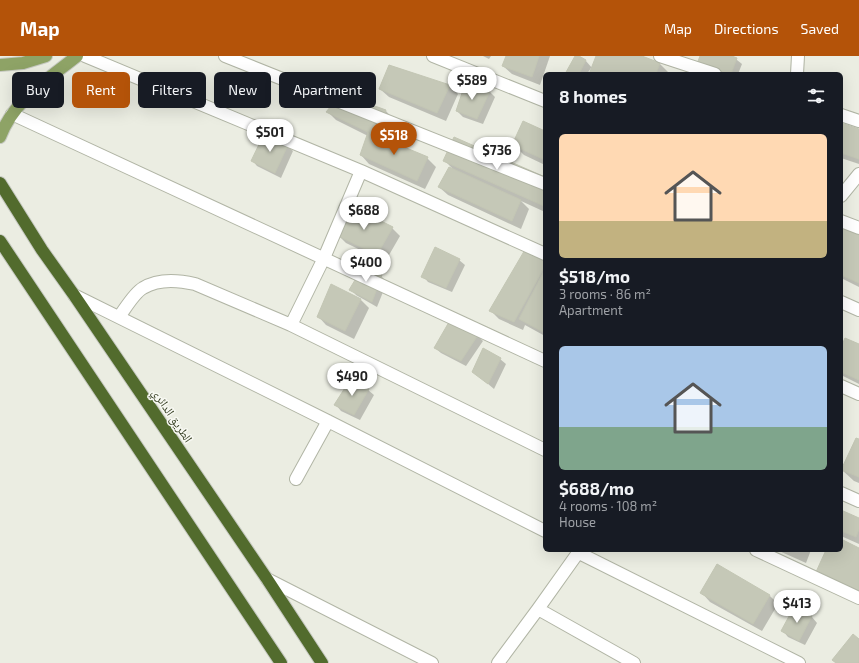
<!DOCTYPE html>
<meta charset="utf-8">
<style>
body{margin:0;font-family:"Exo 2","Noto Naskh Arabic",sans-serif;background:#20242c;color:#f1f3f6;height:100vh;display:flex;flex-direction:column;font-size:15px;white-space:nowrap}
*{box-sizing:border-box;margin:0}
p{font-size:13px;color:#9ea1a6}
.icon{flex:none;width:22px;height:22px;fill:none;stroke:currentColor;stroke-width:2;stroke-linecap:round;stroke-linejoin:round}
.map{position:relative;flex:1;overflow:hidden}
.panel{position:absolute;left:543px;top:16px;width:300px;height:480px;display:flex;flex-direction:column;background:#171b24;border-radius:6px;box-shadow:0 4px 16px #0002}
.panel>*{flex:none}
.top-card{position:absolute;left:12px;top:16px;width:380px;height:36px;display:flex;gap:8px}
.price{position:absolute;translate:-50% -34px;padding:0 9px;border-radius:14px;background:#fff;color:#222;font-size:13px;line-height:26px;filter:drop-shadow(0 1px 2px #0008)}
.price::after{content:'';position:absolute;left:50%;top:24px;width:12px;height:9px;margin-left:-6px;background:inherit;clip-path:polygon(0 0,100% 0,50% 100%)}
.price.active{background:#b45309;color:#fff}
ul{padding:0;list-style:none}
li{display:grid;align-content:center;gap:8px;height:212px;padding:0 16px}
li span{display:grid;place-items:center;height:124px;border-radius:6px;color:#555}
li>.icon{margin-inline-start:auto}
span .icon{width:72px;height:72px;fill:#fffc;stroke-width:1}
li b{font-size:17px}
h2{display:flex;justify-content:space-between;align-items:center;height:48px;padding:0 16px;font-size:17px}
.tag{padding:0 14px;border-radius:6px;background:#171b24;box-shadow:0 4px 16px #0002;font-size:14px;line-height:36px}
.tag.active{background:#b45309;color:#fff}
header{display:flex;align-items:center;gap:24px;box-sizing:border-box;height:56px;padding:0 20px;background:#b45309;color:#fff}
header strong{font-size:19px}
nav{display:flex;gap:22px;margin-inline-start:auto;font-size:14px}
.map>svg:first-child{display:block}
</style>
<header>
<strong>Map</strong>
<nav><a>Map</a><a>Directions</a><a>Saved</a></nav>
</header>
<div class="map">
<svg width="859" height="607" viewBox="0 0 859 607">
<rect width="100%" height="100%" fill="#ebede2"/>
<path fill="#0003" d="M483 0H491L489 3Z
M507 0H550L540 29 512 18 503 10Z
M577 0 586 5 592 12 597 0H639L660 8 668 16 667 18H590L592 13 591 12 587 18H566Z
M701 0H732L742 8 738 18H717Z
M390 10 450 30 458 38 446 65 389 41 380 33Z
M466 29 490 36 495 41 483 68 463 61 457 55Z
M341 39 386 55 394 64 386 85 427 102 436 111 425 133 369 108 361 99 368 80 336 64 328 56Z
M841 68 859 74V108L841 102Z
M545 76V109L524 99 513 88Z
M288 90 293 95 281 122 257 110 252 104Z
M445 105 545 122V156L521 145 529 153 521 173 448 139 439 131 454 114Z
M392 172 400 180 385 206 346 187 337 178Z
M841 172 859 180V231L841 222Z
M545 201V280L525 269 523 274 499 263 490 254Z
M459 204 465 209 452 236 428 226 423 220Z
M381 220 387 226 377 251 356 239 351 233Z
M332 230 361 244 369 252 354 283 326 269 318 260Z
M478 280 483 285 466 310 441 297 435 292Z
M859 289V328L841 319V293Z
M500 303 506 308 494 333 474 316Z
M368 334 374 339 360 364 341 355 336 349Z
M859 384V427L854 425 842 414Z
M841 455 859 463V488L841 480Z
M777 494H811L806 507Z
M702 537 770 540 778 548 762 575 710 546Z
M795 552 812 561 817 567 805 589 788 581 783 575Z"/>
<path fill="#c5c8b7" stroke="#c3c6b4" d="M506 0H539L532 21 502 10Z
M575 0H579L586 4 579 18H565Z
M596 0H642L660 7 656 18H589Z
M700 0H732L737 2 731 18H724L697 8Z
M389 9 450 29 437 57 379 33Z
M465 28 490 35 477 63 456 55Z
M341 38 386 54 376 80 326 56Z
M523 65 545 75V104L512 89Z
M841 67 859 73V103L841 97Z
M368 76 428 101 417 125 360 99Z
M264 78 288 89 275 117 251 105Z
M454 81 545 121V148L544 150 443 105Z
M449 111 521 144 512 165 438 131Z
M351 150 393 171 377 199 336 179Z
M841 171 859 179V227L841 219Z
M435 191 460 203 446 232 421 221Z
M526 192 545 199V210L514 266 489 255Z
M364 209 382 219 372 246 349 234Z
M545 213V273L543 276 519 263Z
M331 228 361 243 345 275 317 261Z
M449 266 478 279 461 305 434 292Z
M845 282 859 288V324L841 316V291Z
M483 292 501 302 488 328 472 316Z
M350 324 369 333 354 359 334 349Z
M856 382 859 383V421L841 414Z
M841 454 859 462V473L856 481 841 475Z
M841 483 859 492V537L816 516 826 494H841Z
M717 508 770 539 753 568 700 537Z
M794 551 812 560 799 585 781 575Z
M853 578 859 583V606L858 607H836L832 604Z"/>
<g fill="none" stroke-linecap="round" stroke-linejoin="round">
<g stroke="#b1b5a5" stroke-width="14">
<path id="minor" d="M85 0 361 115 545 198
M225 0 545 128
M433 0 545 45
M660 0 715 18
M797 18 798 0
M12 58 545 305
M841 59 859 65
M841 140 859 118
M841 165 859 172
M74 239 328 365 545 475
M841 246 859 254
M119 261C125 253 134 237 143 232 159 222 178 224 195 228L291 269 545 394
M291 269 324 202 361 115
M841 330 859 338
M296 423 328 365
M841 437 859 445
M756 494 859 542
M579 497 799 607
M267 523 432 607
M538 553 634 607
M498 607 538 553 580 494"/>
</g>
<g stroke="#c6c9c1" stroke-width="14">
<path id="major" d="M0 9 23 7 46 0
M0 81C14 44 47 24 77 0"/>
</g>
<g stroke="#c6c9c1" stroke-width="14">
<path id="highway" d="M0 127 42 194 74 239 267 523 322 607
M0 185 281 607"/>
</g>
<use href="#minor" stroke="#fff" stroke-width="12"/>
<use href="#major" stroke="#8ea366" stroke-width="12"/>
<use href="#highway" stroke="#526b2d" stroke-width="12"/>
</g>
<g text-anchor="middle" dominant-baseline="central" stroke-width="3" stroke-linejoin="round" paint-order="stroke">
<g font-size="12" fill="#353e22" stroke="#f8f9f3">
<text transform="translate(173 359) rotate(56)">الطريق الدائري</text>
</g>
</g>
</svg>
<b class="price" style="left:472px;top:45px">$589</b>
<b class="price" style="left:270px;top:97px">$501</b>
<b class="price active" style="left:394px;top:100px">$518</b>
<b class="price" style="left:497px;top:115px">$736</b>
<b class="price" style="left:364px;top:175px">$688</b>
<b class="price" style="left:366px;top:227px">$400</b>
<b class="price" style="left:352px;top:341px">$490</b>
<b class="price" style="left:797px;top:568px">$413</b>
<div class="top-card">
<a class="tag">Buy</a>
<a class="tag active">Rent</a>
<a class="tag">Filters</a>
<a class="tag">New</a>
<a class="tag">Apartment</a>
</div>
<section class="panel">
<h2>8 homes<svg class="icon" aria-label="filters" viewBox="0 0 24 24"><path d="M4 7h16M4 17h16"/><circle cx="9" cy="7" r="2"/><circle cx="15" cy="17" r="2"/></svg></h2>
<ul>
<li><span style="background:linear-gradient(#ffd9b3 70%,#c2b280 0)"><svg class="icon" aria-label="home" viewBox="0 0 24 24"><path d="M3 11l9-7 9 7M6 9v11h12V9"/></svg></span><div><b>$518/mo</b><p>3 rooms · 86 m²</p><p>Apartment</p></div></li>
<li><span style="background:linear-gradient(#a9c7e8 65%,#7fa58c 0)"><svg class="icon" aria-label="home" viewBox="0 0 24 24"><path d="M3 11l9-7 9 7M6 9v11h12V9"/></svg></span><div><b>$688/mo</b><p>4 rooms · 108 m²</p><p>House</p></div></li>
</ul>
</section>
</div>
